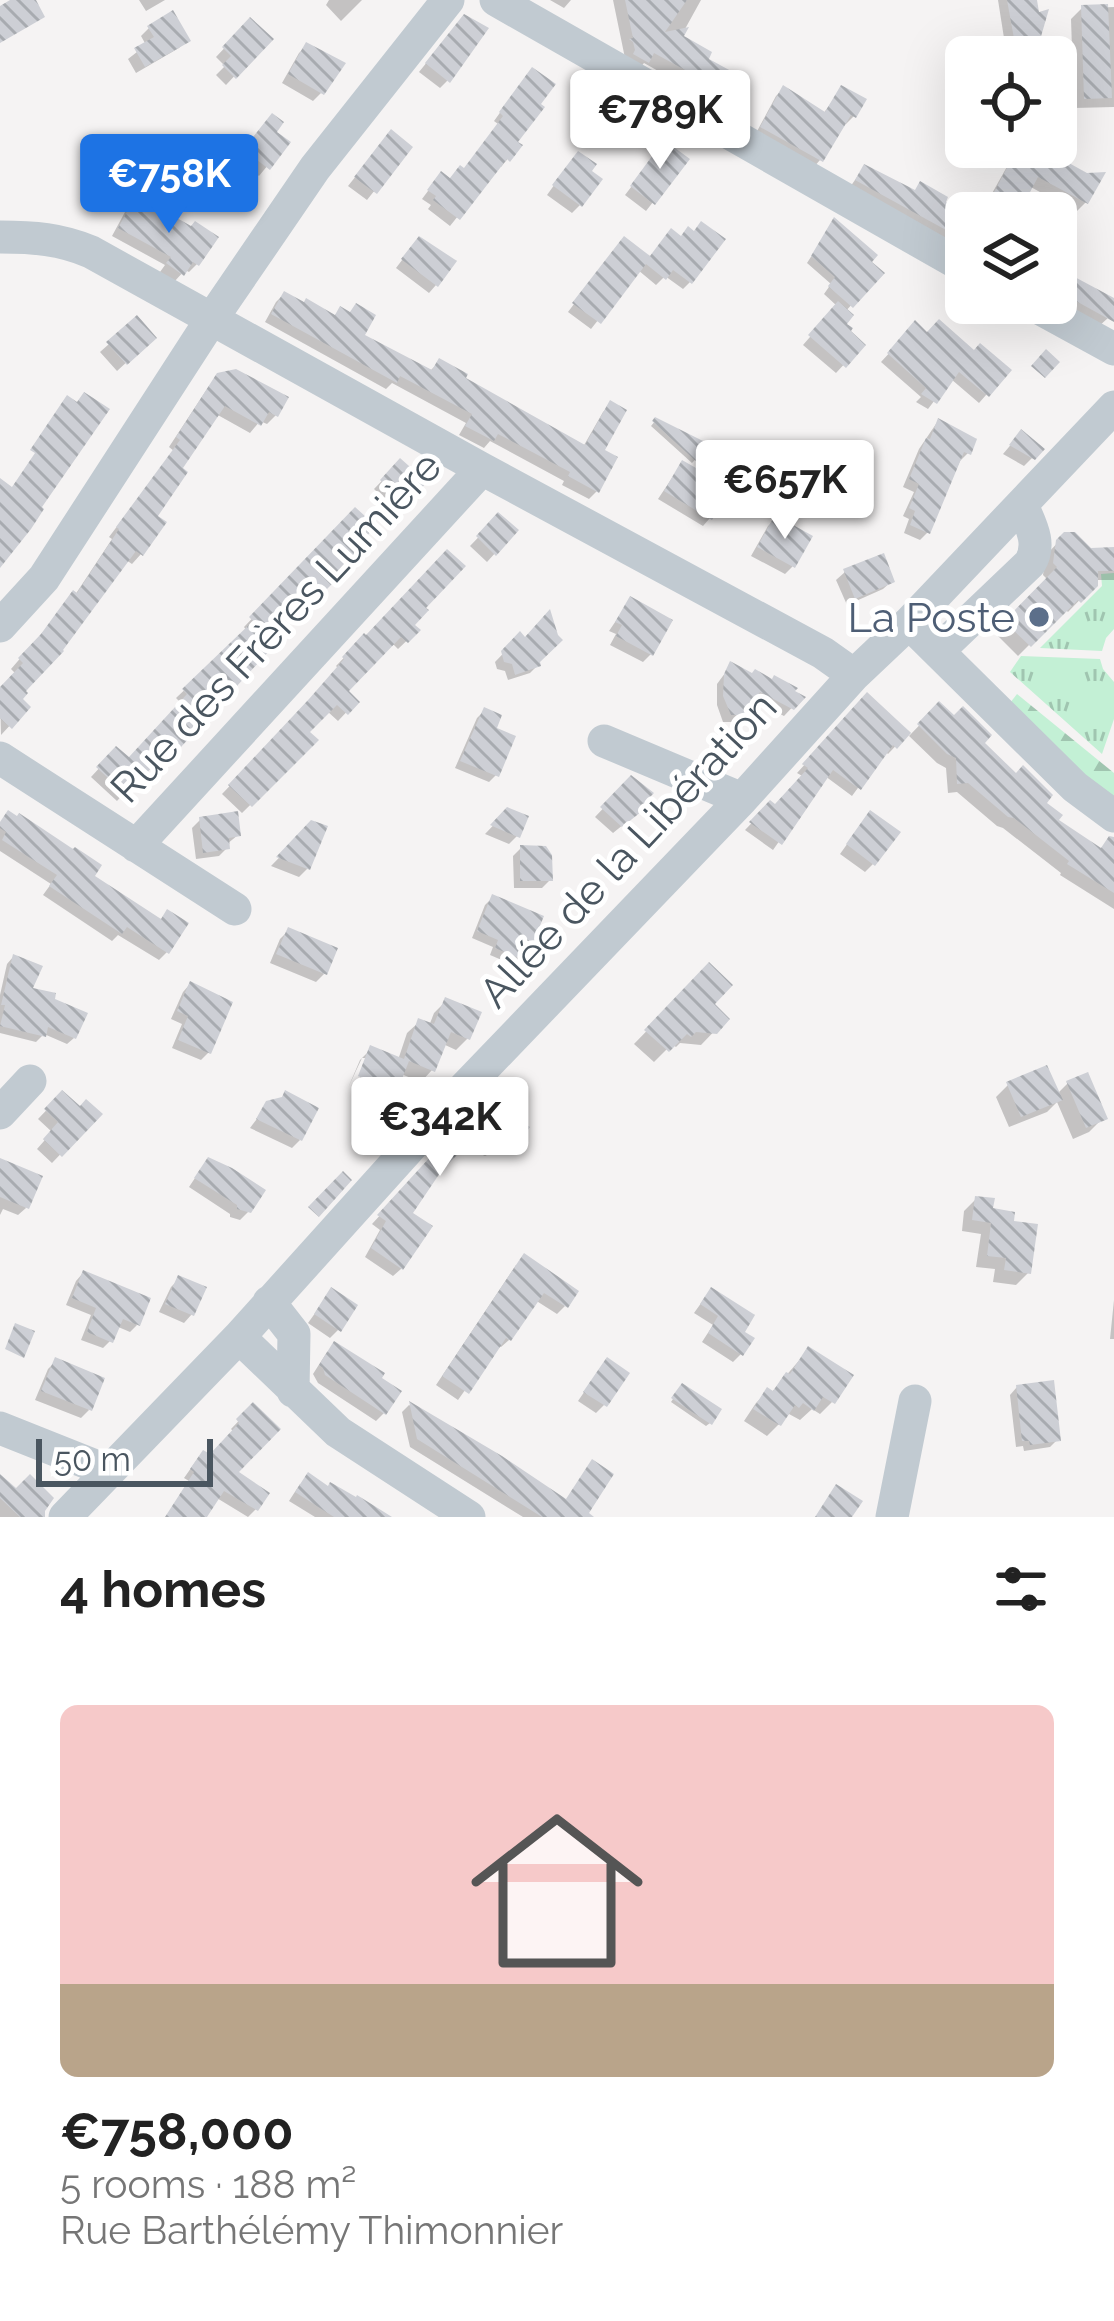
<!DOCTYPE html>
<meta charset="utf-8">
<style>
body{margin:0;font-family:Raleway,sans-serif;background:#f2f2f2;color:#222;height:100vh;display:flex;flex-direction:column;font-size:45px;white-space:nowrap}
*{box-sizing:border-box;margin:0}
p{font-size:39px;color:#767676}
.icon{flex:none;width:66px;height:66px;fill:none;stroke:currentColor;stroke-width:2;stroke-linecap:round;stroke-linejoin:round}
.map{position:relative;height:1517px;overflow:hidden}
.drawer{display:flex;flex-direction:column;background:#fff;flex:1}
.drawer>*{flex:none}
.controls{position:absolute;left:945px;top:36px;display:grid;gap:24px}
.controls a{display:grid;place-items:center;width:132px;height:132px;border-radius:18px;background:#fff;box-shadow:0 12px 48px #0002;font-size:60px}
.scale{position:absolute;left:36px;bottom:30px;width:177px;box-sizing:border-box;padding-left:12px;border:6px solid #4a5660;border-top:0;font-size:33px;line-height:42px;white-space:nowrap;color:#4a5660;-webkit-text-stroke:9px #fff;paint-order:stroke}
.price{position:absolute;translate:-50% -102px;padding:0 27px;border-radius:12px;background:#fff;color:#222;font-size:39px;line-height:78px;filter:drop-shadow(0 3px 6px #0008)}
.price::after{content:'';position:absolute;left:50%;top:72px;width:36px;height:27px;margin-left:-18px;background:inherit;clip-path:polygon(0 0,100% 0,50% 100%)}
.price.on{background:#1d73e4;color:#fff}
ul{padding:0;list-style:none}
li{display:grid;align-content:center;gap:24px;height:636px;padding:0 60px}
li span{display:grid;place-items:center;height:372px;border-radius:18px;color:#555}
li>.icon{margin-inline-start:auto}
span .icon{width:216px;height:216px;fill:#fffc;stroke-width:1}
li b{font-size:51px}
h2{display:flex;justify-content:space-between;align-items:center;height:144px;padding:0 60px;font-size:51px}
.map>svg:first-child{display:block}
</style>
<div class="map">
<svg width="1114" height="1517" viewBox="0 0 1114 1517">
<defs>
<pattern id="grass-tufts" width="24" height="20" patternUnits="userSpaceOnUse" patternTransform="scale(3)"><rect width="24" height="20" fill="#c3f0d5"/><path d="M3 7l-1-3M5 7V3M7 7l1-3M15 17l-1-3M17 17v-4M19 17l1-3" fill="none" stroke="#a0c5b0"/></pattern>
<pattern id="forest-firs" width="22" height="20" patternUnits="userSpaceOnUse" patternTransform="scale(3)"><rect width="22" height="20" fill="#c3f0d5"/><path d="M5 1l3.5 6h-7zM16 11l3.5 6h-7z" fill="#a0c5b0"/></pattern>
<pattern id="building-back-hatch" width="6" height="6" patternUnits="userSpaceOnUse" patternTransform="scale(3)"><rect width="6" height="6" fill="#cdcfd5"/><path d="M-1 5l2 2M0 0l6 6M5-1l2 2" fill="none" stroke="#a8abb0"/></pattern>
</defs>
<rect width="100%" height="100%" fill="#f5f3f3"/>
<path fill="url(#grass-tufts)" d="M1114 573V629L1106 638 1102 651 1040 648 1102 586 1101 574Z
M1021 656 1100 659 1103 669 1114 682V719L1102 754 1010 672Z"/>
<path fill="url(#forest-firs)" d="M1017 694 1114 773V810L1003 712Z"/>
<path fill="#0003" d="M139 0H165L146 11Z
M329 0H362L341 21 326 5Z
M550 0H571L564 8Z
M613 0H701L680 38 705 60 737 78 728 87 708 93 701 99 688 92 690 89 644 63 636 72 626 63Z
M998 0H1034L1032 57H1007Z
M1114 7V107L1074 108 1071 19 1082 8Z
M250 21 269 39 226 85 216 75 225 66 216 57Z
M457 25 447 81 440 88 419 72Z
M149 28 187 40 179 48 136 73 128 59 146 45 141 36Z
M307 45 321 93 313 101 282 83 299 53Z
M525 78 514 143 518 146 501 167 499 165 450 226 428 209 431 205 422 199 434 183 449 181 463 171 498 124 494 121Z
M783 89 823 114 841 89 854 116 846 124 843 122 820 160 813 168 755 135 776 96Z
M264 125 286 143 259 176 248 167 242 173 232 165Z
M384 141 409 147 367 200 348 186Z
M1018 147H1034L1086 202 1076 212 1029 186 1015 213H981Z
M658 152 686 160 646 211 625 195Z
M570 163 588 172 580 205 572 213 547 195Z
M864 167 966 215V255L848 190Z
M133 204 197 264 189 272 185 270 174 282 160 272 165 265 112 236 125 212Z
M834 221 880 273 845 312 843 324 862 345 836 373 803 345 837 306 824 294 831 284 807 263Z
M664 239 690 282 683 289 665 276 656 285 638 270 591 329 568 312 617 247 649 259Z
M412 247 436 285 429 293 396 268Z
M1056 253H1066L1060 263 1073 270 1067 276 1114 302 1108 318 1098 327 1056 303Z
M284 294 333 317 340 310 361 336 431 370 439 362 462 380 583 447 603 412 611 404 601 451 597 491 589 499 562 485 564 481 490 441 484 448 459 435 466 423 392 383 386 389 265 322 276 302Z
M136 320 153 338 117 371 100 352Z
M915 325 927 336 1008 370 979 403 951 379 928 409 916 402 921 397 881 362Z
M219 376 276 415 267 424 260 421 250 433 216 414 179 469 154 517 141 554 132 564 126 560 19 700 27 707 1 735 0 691 16 674 11 669 75 595 112 539 109 537 174 451 169 447 209 386Z
M656 420 708 446 692 463 651 426Z
M938 421 968 453 960 461 928 532 920 540 904 533 909 519 903 516 914 492 903 487 919 449Z
M1014 441 1040 450 1024 466 1003 454Z
M400 462 422 482 396 510 374 489Z
M682 463 710 518 703 526 658 499Z
M356 511 335 571 337 574 314 598 310 594 168 757 160 765 154 760 117 801 91 777 116 750 129 761 181 703 176 698 247 631 244 627Z
M499 516 515 531 487 562 470 546Z
M776 519 809 537 792 567 785 574 751 556 768 526Z
M1065 535 1090 551 1114 550V580H1095V584L1068 612 1065 609 1018 656 998 636V632L1048 580 1043 575 1046 555Z
M845 572 892 581 883 589 847 605 836 580Z
M630 600 651 654 643 662 610 645 616 634 609 631Z
M422 608 411 625 417 631 398 649 391 642 345 691 356 702 338 721 327 711 306 733 315 741 242 813 222 794 302 711 339 669 336 666 364 637Z
M520 636 538 665 530 673 508 680 505 671 497 669 495 662Z
M731 665 801 698 784 716 753 700 746 713 738 722H723L717 705V684Z
M867 696 909 736 939 705 1042 803 1055 820 1099 851 1114 840V909L1060 875 1061 873 1003 828 997 826 957 792 948 793 946 768 937 763 907 734 888 754 885 751 852 796 825 776 773 850 745 830 770 804 775 807 804 777 797 773Z
M484 711 493 729 496 775 489 782 455 768 477 718Z
M631 779 634 816 613 833 595 817Z
M508 810 517 836 509 844 485 834Z
M200 820 238 835 227 844V848L219 856 196 859 192 828Z
M0 822 91 877 167 952 159 960 118 935 112 941 43 895 51 884 0 851Z
M863 822 873 864 865 872 840 854Z
M312 824 307 869 299 877 271 866Z
M521 848 550 880 542 888H514L513 856Z
M492 898 532 939 531 962 523 969 490 955 493 947 472 938 485 905Z
M288 931 324 974 316 982 270 963 280 939Z
M13 957 29 990 74 1038 67 1044 44 1034 36 1042 0 1033V995L7 964Z
M709 967 710 1004 726 1019 701 1045 680 1043 676 1047 672 1044 654 1062 634 1044Z
M190 984 209 1052 201 1060 172 1048 182 1024 171 1019 183 992Z
M446 1001 468 1038 456 1050 443 1044 432 1070 421 1082 401 1074 394 1090 382 1102 355 1090 368 1058H362L348 1088 360 1060 371 1049 398 1060 407 1033 419 1022 429 1026 434 1013Z
M1068 1083 1102 1119 1089 1132 1073 1139 1057 1102 1047 1112 1009 1127 996 1097 1008 1085 1057 1094Z
M62 1094 80 1110 99 1114 52 1163 37 1149 52 1132 38 1119Z
M486 1100 517 1140 509 1148 505 1146 485 1156 462 1146 440 1168 409 1214 401 1269 393 1276 365 1257 380 1230 372 1224Z
M268 1104 300 1140 292 1148 250 1128Z
M0 1162 26 1208 18 1215 3 1209 0 1215Z
M201 1169 249 1211 240 1220 230 1217V1214L189 1187Z
M976 1199 990 1211 1028 1273 1016 1285 993 1282 995 1269 976 1267 981 1234 962 1231 964 1211Z
M516 1265 565 1306 557 1314 535 1300 509 1340 501 1347 497 1345 458 1400 436 1385Z
M83 1273 137 1325 130 1332 116 1326 110 1341 103 1348 81 1340 91 1315 66 1305 76 1281Z
M179 1279 192 1314 184 1323 159 1312 171 1287Z
M331 1291 338 1330 330 1338 308 1323Z
M704 1299 741 1332V1354L733 1362 702 1342 713 1325 694 1313Z
M1114 1300V1339H1110Z
M809 1349 849 1376 832 1402 820 1414 812 1409 800 1420 789 1414 767 1436 744 1421 756 1403 768 1391 771 1393Z
M327 1352 384 1413 376 1421 318 1383 313 1374Z
M56 1361 89 1410 81 1418 35 1400 48 1369Z
M600 1369 604 1405 596 1413 578 1401Z
M1017 1387 1057 1440 1050 1447 1024 1451 1023 1446 1016 1447 1010 1395Z
M679 1390 710 1423 706 1426 671 1402Z
M409 1405 501 1459 587 1517H523L410 1447 402 1412Z
M253 1406 235 1472 256 1509 248 1517 184 1478 196 1461 210 1458 234 1432 231 1429Z
M0 1478 42 1517H0Z
M300 1484 386 1517H315L289 1501Z"/>
<path fill="url(#building-back-hatch)" d="M10 0H36L45 17 0 43V6Z
M625 0H687L665 32 689 27 684 36 712 52 709 59 742 77 718 84 714 91 696 81 698 77 654 53 649 63 633 54 635 50 633 42 629 39 633 38Z
M1007 0H1037L1039 12 1049 9 1035 57H1008L1015 44Z
M1108 4 1112 98 1084 99 1081 5Z
M173 10 191 41 145 67 134 48 154 37 147 26Z
M464 14 489 28 450 83 425 63Z
M250 17 274 39 236 79 222 65 231 56 222 47Z
M306 42 346 63 324 95 288 74Z
M532 67 556 84 541 104 545 107 518 142 523 145 510 162 507 159 460 220 433 200 436 196 427 190 441 171 450 178 460 165 464 168 503 116 499 112Z
M783 85 825 112 841 85 867 99 856 118 851 115 823 162 760 127Z
M272 113 284 122 277 132 291 142 270 170 257 160 252 167 238 156Z
M391 129 413 147 377 194 354 177Z
M664 140 690 159 655 205 630 186Z
M1018 147H1040L1087 173 1106 172 1088 204 1038 177 1019 213H983Z
M578 151 597 164 592 171 603 179 582 207 552 185Z
M864 164 915 190 920 181 948 197 946 202 966 212V241L855 180Z
M133 201 152 211 154 205 191 226 195 221 219 237 199 266 193 262 184 276 166 263 171 257 118 228Z
M834 217 878 255 872 262 885 273 853 308 828 286 835 277 811 256Z
M701 221 726 239 692 284 673 270 666 280 646 264 601 324 572 303 624 236 650 256 671 228 681 236 688 226 694 231Z
M419 236 457 261 438 287 401 259Z
M1056 267 1114 298V322L1056 290Z
M284 291 304 302 306 298 335 315 340 306 350 312 356 303 376 315 365 335 432 370 439 358 468 374 466 378 585 445 610 400 627 410 605 450 618 457 599 493 568 476 570 472 498 434 494 441 465 426 472 414 400 376 397 383 271 314Z
M838 301 854 315 847 324 853 328 851 331 866 345 846 368 808 335Z
M137 315 157 338 127 365 106 342Z
M939 319 974 350 980 343 1012 370 989 397 959 372 937 404 921 394 926 388 887 353 915 320 927 332Z
M1046 349 1060 362 1045 378 1031 366Z
M236 369 289 397 278 417 269 412 261 426 225 406 183 468 188 472 158 516 167 522 143 556 136 551 63 650 64 651 26 691 28 693 23 699 31 707 12 729 0 718V687L23 663 18 658 41 634 73 590 77 593 119 529 116 527 180 440 176 437 217 373Z
M84 392 110 409 42 507 44 509 31 529 0 568V478L12 487 35 453 30 450 67 395 77 402Z
M655 417 713 446 697 462 652 421Z
M938 418 977 439 971 455 964 452 930 534 910 525 915 511 909 508 919 484 909 479 926 438 930 439Z
M1021 429 1045 449 1035 460 1009 445Z
M400 458 427 482 406 505 380 480Z
M682 460 731 488 712 520 664 491Z
M355 507 376 526 366 537 369 540 339 571 342 574 324 592 320 588 288 621 289 623 267 647 270 650 170 759 164 754 127 795 96 767 116 746 129 757 187 694 182 689 253 621 249 617Z
M498 512 519 530 496 556 476 536Z
M775 515 813 536 795 568 757 547Z
M1064 532H1075L1091 548 1114 547V571H1098V586L1081 603 1078 600 1031 647 1008 625V617L1057 567 1053 563 1056 540Z
M447 549 466 566 426 608 429 610 415 625 421 630 408 643 401 637 349 691 360 702 348 715 337 705 310 732 319 740 252 807 228 785 309 699 344 659 342 657 364 633 366 635Z
M884 553 895 582 855 599 843 569Z
M630 596 673 620 653 656 616 636 622 625 615 622Z
M550 609 558 635 563 640 540 662 541 666 515 675 512 664 504 662 501 651 520 631 525 637Z
M730 661 752 673 755 669 772 679 774 675 798 688 795 691 806 697 794 710 760 692 749 715H731L723 696 724 674Z
M867 692 911 733 897 749 893 745 861 790 833 770 782 845 749 822 770 800 775 804 808 768 802 764Z
M939 701 954 715 963 706 992 735 985 743 1016 773 1023 765 1053 795 1047 803 1063 815 1059 820 1101 848 1109 836 1114 837V893L1067 864 1069 861 1014 818 1008 817 968 783 957 784 956 758 947 754 917 724Z
M484 707 502 715 497 728 516 736 499 777 460 761Z
M631 775 654 793 645 802 646 808 622 827 600 807Z
M507 807 529 816 520 838 490 825Z
M8 810 17 816 19 813 73 849 75 847 102 865 95 876 161 919 167 909 189 923 169 954 127 927 122 934 49 886 57 875 2 840 6 832 0 828V822Z
M870 810 901 832 875 866 846 844Z
M238 811 241 836 229 838 230 849 203 853 199 817Z
M311 820 328 826 310 870 276 857Z
M520 845 546 846 552 855 553 881H520Z
M492 894 544 916 535 938 542 942 533 964 495 948 498 940 477 931Z
M288 927 338 948 327 975 276 954Z
M13 954 43 966 33 988 56 993 55 999 88 1013 76 1039 48 1027 46 1037 0 1026 5 1005H1Z
M709 962 733 985 715 1004 730 1019 717 1034 696 1032 691 1037 687 1034 669 1052 644 1030Z
M190 981 233 1002 211 1054 178 1040 188 1016 177 1011Z
M445 997 482 1012 470 1040 451 1032 435 1072 409 1061 397 1092 358 1076 370 1045 404 1059 418 1018 434 1024Z
M1047 1065 1063 1100 1021 1117 1006 1082Z
M1088 1072 1108 1119 1086 1128 1066 1081Z
M62 1090 80 1106 86 1099 103 1114 62 1157 43 1139 58 1122 44 1109Z
M285 1090 319 1108 302 1141 256 1119 266 1101 282 1097Z
M485 1097 530 1127 519 1142 515 1140 495 1150 472 1140 442 1170 413 1213 433 1226 403 1270 371 1248 386 1221 377 1215Z
M208 1157 232 1168 266 1190 251 1213 237 1209V1205L194 1178Z
M0 1158 43 1176 29 1209 0 1197Z
M343 1171 352 1180 319 1217 308 1207Z
M975 1196 995 1198 993 1208 1015 1212 1014 1221 1038 1224 1031 1274 1004 1270 1006 1258 987 1256 991 1223 972 1220Z
M524 1253 579 1291 568 1308 544 1293 511 1341 506 1338 469 1394 442 1376Z
M83 1270 151 1298 140 1326 123 1319 113 1343 87 1332 96 1308 72 1298Z
M178 1275 207 1287 194 1316 165 1304Z
M331 1287 358 1305 341 1332 314 1314Z
M711 1287 755 1315 745 1332 755 1338 743 1356 708 1333 718 1316 700 1304Z
M15 1323 35 1331 24 1358 5 1349Z
M334 1341 385 1373 382 1378 402 1391 386 1415 325 1375 323 1368 319 1365Z
M808 1346 854 1375 835 1404 823 1397 814 1411 803 1403 799 1408 795 1405 781 1426 753 1409 767 1387 773 1391 786 1372 790 1374Z
M55 1357 105 1378 92 1411 41 1391Z
M607 1357 630 1373 607 1407 583 1392Z
M1054 1380 1061 1441 1030 1445 1029 1441H1022L1016 1385Z
M682 1383 722 1409 712 1425 671 1398Z
M409 1401 502 1456 566 1499 592 1459 614 1474 589 1513 594 1517H542L417 1439Z
M253 1402 281 1429 239 1472 270 1493 258 1511 224 1491 207 1517H165L194 1472 190 1469 203 1450 210 1454 239 1423 236 1419Z
M308 1472 328 1486 330 1482 356 1497 357 1495 392 1517H334L295 1492Z
M0 1474 16 1488 30 1474 54 1498 45 1511V1517H20L0 1498Z
M836 1484 863 1501 852 1517H815Z"/>
<g fill="none" stroke-linecap="round" stroke-linejoin="round">
<path stroke="#c1cad1" stroke-width="33" d="M496 0 966 268
M0 237C33 237 61 239 91 252L482 469 823 653 854 675
M1030 303 1114 349
M909 623 1075 787 1114 816
M0 626 44 578 211 320 315 168 448 0
M938 651 1030 563C1042 543 1030 524 1022 505
M604 741 742 799
M0 758 235 909
M136 846 482 469
M0 1113 30 1081
M269 1302 294 1334 293 1391
M239 1337 338 1432 469 1517
M0 1428 108 1471
M65 1517 239 1337 449 1104 742 799 854 675 909 623 1114 407
M892 1517 915 1401"/>
</g>
<circle fill="#5c6f8a" stroke="#fff" stroke-width="4.5" cx="1039" cy="617" r="12"/>
<g text-anchor="middle" dominant-baseline="central" stroke-width="10" stroke-linejoin="round" paint-order="stroke">
<g font-size="42" fill="#4e5e75" stroke="#fff" text-anchor="end">
<text x="1015" y="617">La Poste</text>
</g>
<g font-size="42" fill="#4a5660" stroke="#fff">
<text transform="translate(276 627) rotate(-47)">Rue des Frères Lumière</text>
<text transform="translate(628 850) rotate(-47)">Allée de la Libération</text>
</g>
</g>
</svg>
<div class="controls">
<a><svg class="icon" aria-label="locate" viewBox="0 0 24 24"><circle cx="12" cy="12" r="6"/><path d="M12 2v4M12 18v4M2 12h4M18 12h4"/></svg></a>
<a><svg class="icon" aria-label="layers" viewBox="0 0 24 24"><path d="M12 4l9 5-9 5-9-5zM3 14l9 5 9-5"/></svg></a>
</div>
<div class="scale">50 m</div>
<b class="price" style="left:660px;top:172px">€789K</b>
<b class="price on" style="left:169px;top:236px">€758K</b>
<b class="price" style="left:785px;top:542px">€657K</b>
<b class="price" style="left:440px;top:1179px">€342K</b>
</div>
<section class="drawer">
<h2>4 homes<svg class="icon" aria-label="filters" viewBox="0 0 24 24"><path d="M4 7h16M4 17h16"/><circle cx="9" cy="7" r="2"/><circle cx="15" cy="17" r="2"/></svg></h2>
<ul>
<li><span style="background:linear-gradient(#f6c9c9 75%,#b9a48a 0)"><svg class="icon" aria-label="home" viewBox="0 0 24 24"><path d="M3 11l9-7 9 7M6 9v11h12V9"/></svg></span><div><b>€758,000</b><p>5 rooms · 188 m²</p><p>Rue Barthélémy Thimonnier</p></div></li>
</ul>
</section>
